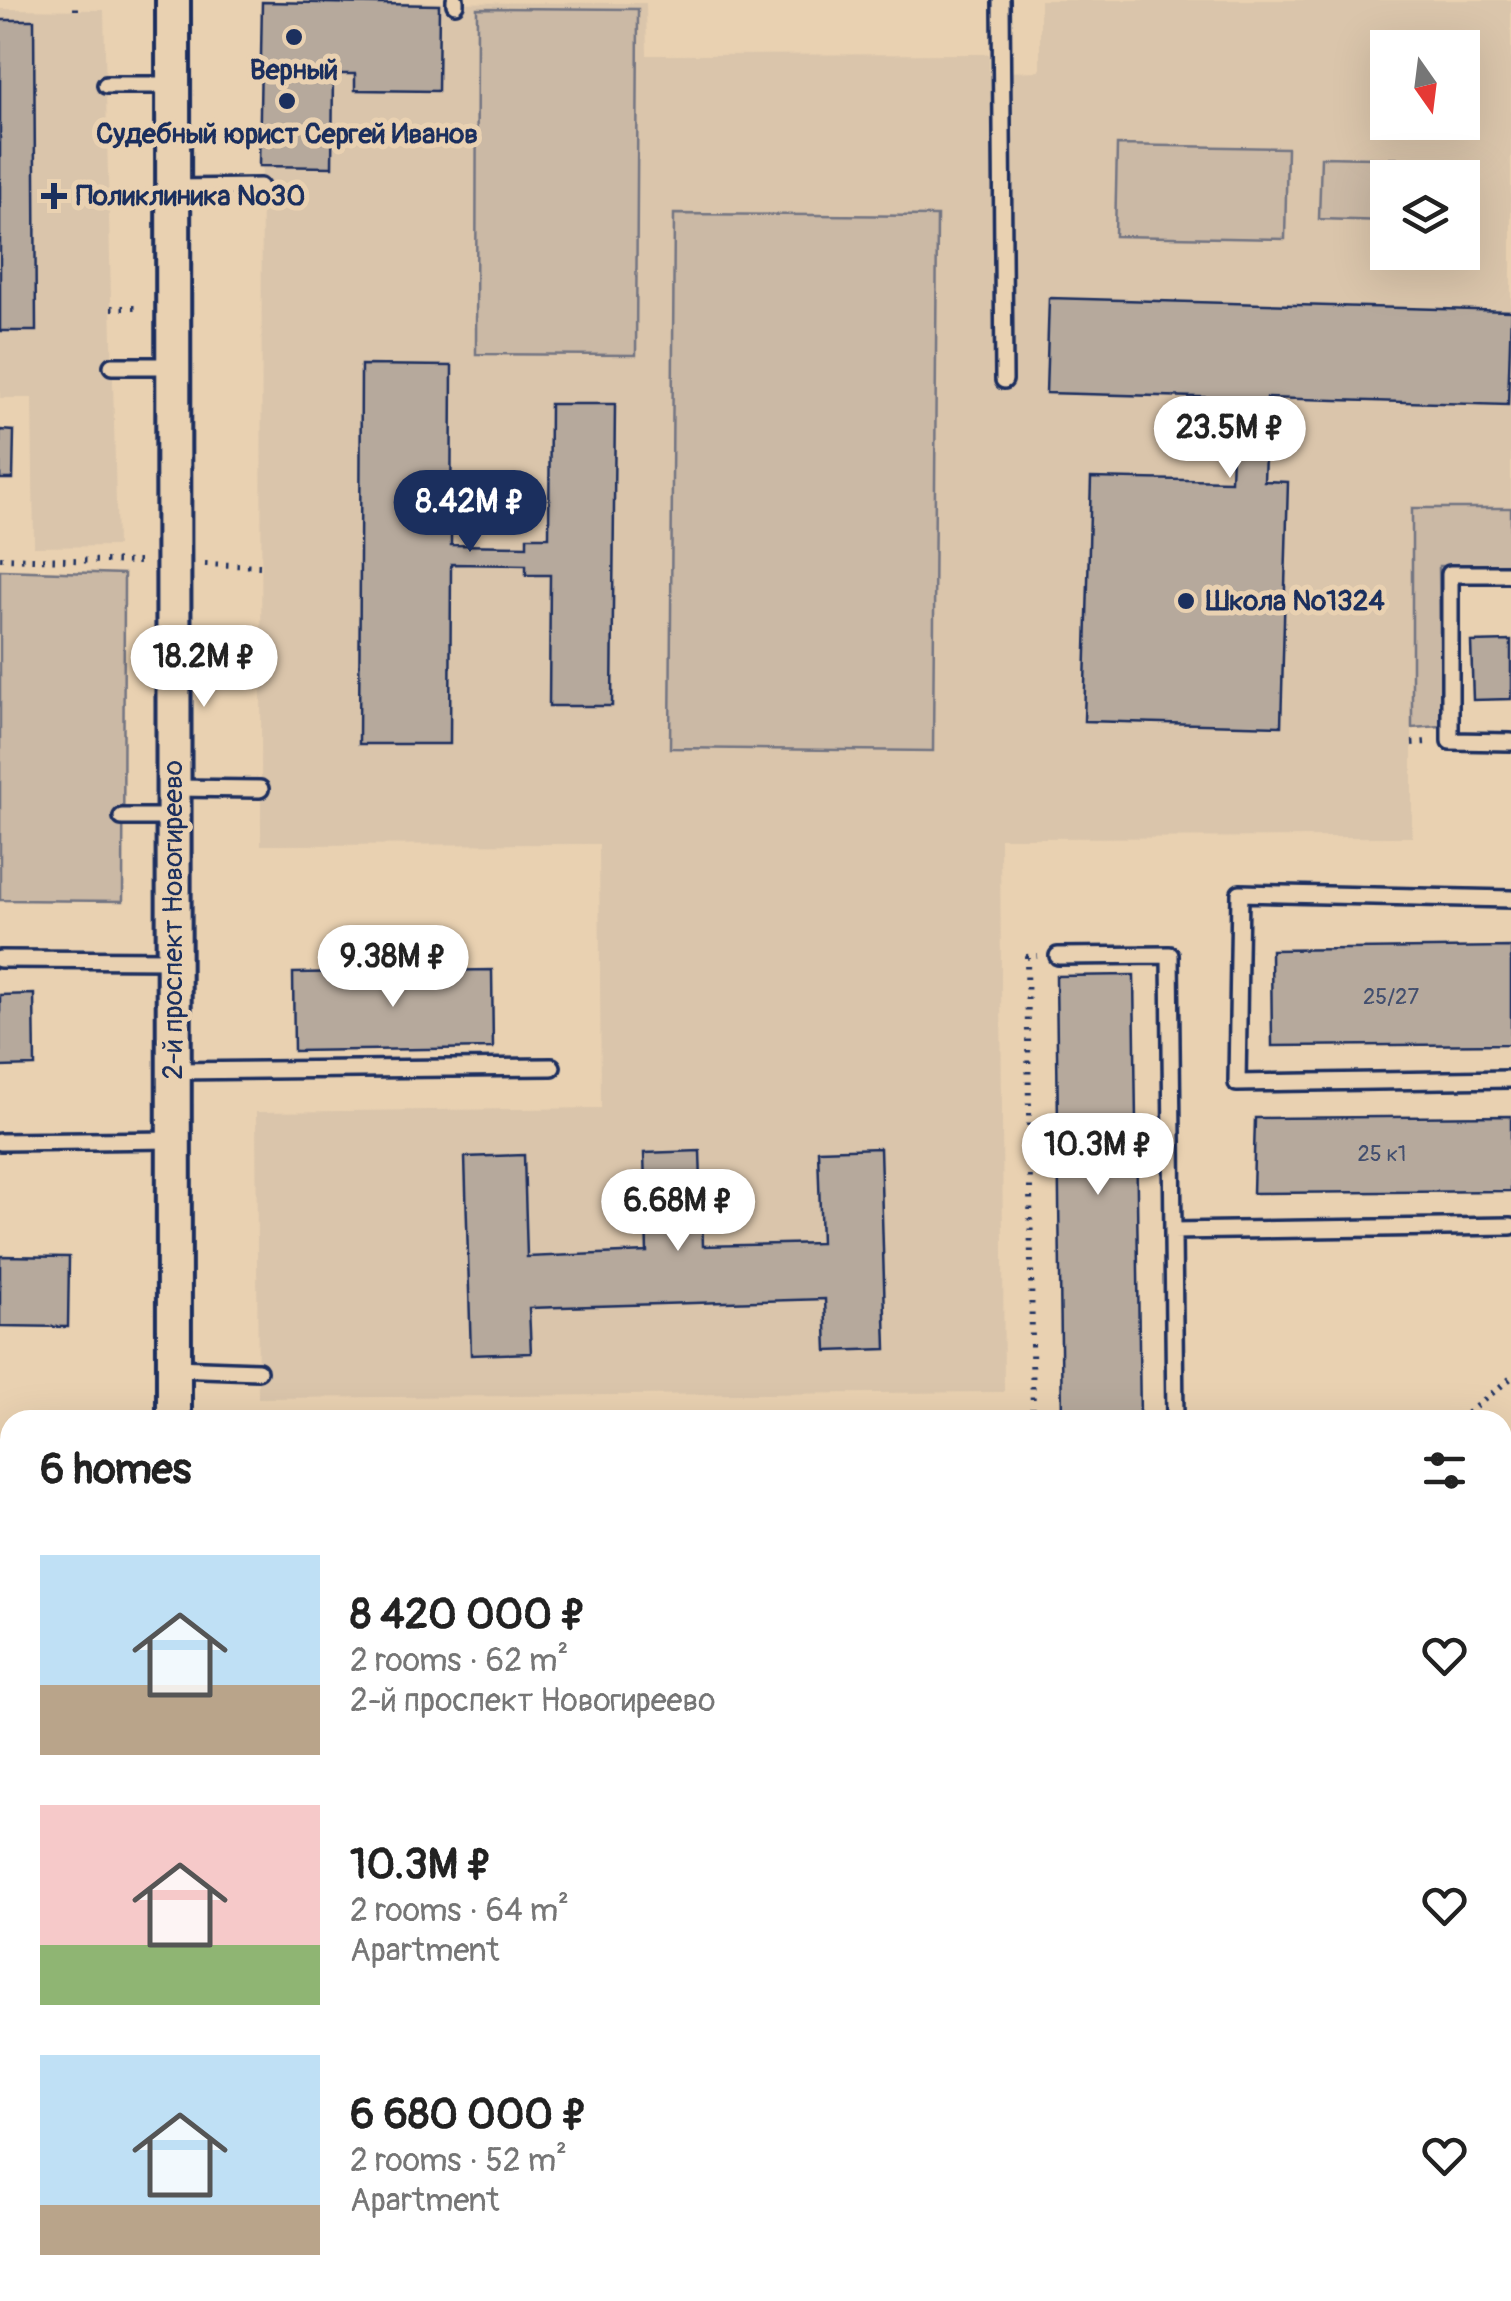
<!DOCTYPE html>
<meta charset="utf-8">
<style>
body{margin:0;font-family:Pangolin,sans-serif;background:#f2f2f2;color:#222;height:100vh;display:flex;flex-direction:column;font-size:38px;white-space:nowrap}
*{box-sizing:border-box;margin:0}
p{font-size:32px;color:#767676}
.icon{flex:none;width:55px;height:55px;fill:none;stroke:currentColor;stroke-width:2;stroke-linecap:round;stroke-linejoin:round}
.map{position:relative;flex:1;overflow:hidden}
.panel{position:absolute;left:0px;top:1410px;width:1512px;height:892px;display:flex;flex-direction:column;background:#fff;border-radius:30px 30px 0 0;box-shadow:0 10px 40px #0002}
.panel>*{flex:none}
.needle{width:65px;rotate:166deg}
.tools{position:absolute;left:1370px;top:30px;display:grid;gap:20px}
.tools a{display:grid;place-items:center;width:110px;height:110px;border-radius:0px;background:#fff;box-shadow:0 10px 40px #0002;font-size:50px}
.price{position:absolute;translate:-50% -85px;padding:0 22px;border-radius:35px;background:#fff;color:#222;font-size:32px;line-height:65px;filter:drop-shadow(0 2px 5px #0008)}
.price::after{content:'';position:absolute;left:50%;top:60px;width:30px;height:22px;margin-left:-15px;background:inherit;clip-path:polygon(0 0,100% 0,50% 100%)}
.price.active{background:#1b2f5e;color:#fff}
ul{padding:0;list-style:none}
li{display:flex;align-items:center;gap:30px;height:250px;padding:0 40px}
li span{display:grid;place-items:center;flex:none;width:280px;height:200px;border-radius:0px;color:#555}
li>.icon{margin-inline-start:auto}
span .icon{width:120px;height:120px;fill:#fffc;stroke-width:1}
li b{font-size:42px}
h2{display:flex;justify-content:space-between;align-items:center;height:120px;padding:0 40px;font-size:42px}
.map>svg:first-child{display:block}
</style>
<div class="map">
<svg width="1511" height="2301" viewBox="0 0 1511 2301">
<rect width="100%" height="100%" fill="#e9d1b1"/>
<filter id="ink" filterUnits="userSpaceOnUse"><feTurbulence type="fractalNoise" baseFrequency=".01" numOctaves="2"/><feDisplacementMap in="SourceGraphic" scale="20" xChannelSelector="R" yChannelSelector="G"/><feConvolveMatrix kernelMatrix="1 2 1 2 8 2 1 2 1" color-interpolation-filters="sRGB"/></filter>
<g filter="url(#ink)">
<path fill="#dac5ab" fill-rule="evenodd" d="M1040 0H1511V508L1412 509V837L1000 838 1004 1392 258 1398 256 1112 601 1108 599 844 261 845 262 2 646 3 647 55 989 54V71L1000 72 1040 71ZM1388 48H1462V122H1388ZM1388 178H1462V252H1388Z
M0 9 104 10 117 546 34 547 32 398H0Z"/>
<path fill="#cbb9a5" stroke="#737482" stroke-width="2.5" d="M477 8 638 9 636 355 476 354Z
M1117 145 1287 148 1285 239 1115 236Z
M1321 157 1426 159V177L1388 178 1387 221 1319 219Z
M674 214 937 216 933 751 670 748Z
M1412 508H1511V566H1439L1441 726 1412 728Z
M0 570 124 574 123 901 0 900Z
M236 2292H708V2301H236Z"/>
<path fill="#b6a99c" stroke="#1b2f5e" stroke-width="2.5" d="M262 2 439 5 438 91 355 90V74H333L332 167 259 166Z
M0 20H34L36 331H0Z
M1049 298 1511 311 1508 405 1267 398 1264 481 1288 482 1281 726 1084 721 1091 478 1231 481 1234 398 1046 393Z
M361 365 452 366 451 545 527 546V537H549L550 404H615L612 706H549L550 575H526V565L451 564 450 744H359Z
M0 430 14 431 13 479H0Z
M1511 641V699L1473 700 1471 642Z
M1511 947V1044L1272 1046 1271 950Z
M492 970 493 1048 294 1051 293 973Z
M1134 975 1140 1420H1062L1056 976Z
M34 994 35 1066 0 1067V995Z
M1511 1116V1191L1253 1193 1255 1118Z
M880 1148 886 1349 827 1351 825 1299 529 1308 531 1353 471 1355 465 1157 524 1155 527 1257 647 1252 644 1153 700 1151 703 1246 821 1243 818 1150Z
M0 1256 69 1257 68 1327 0 1326Z
M0 1496H10V1603L0 1604Z
M1502 1575H1511V1647H1502Z
M1502 1844 1511 1845V1982L1502 1981Z
M2 1855H10V2288H5Z"/>
<g fill="none" stroke-linecap="round" stroke-linejoin="round">
<g stroke="#1b2f5e" stroke-width="22">
<path id="service" d="M1001 0 1004 380
M455 4V0
M106 85H173
M173 188 260 187
M112 366H173
M1511 574H1450V741L1511 742
M173 788 260 789
M122 817H173
M1511 899 1240 893 1237 1083 1511 1079
M1058 956 1170 955 1175 1420
M0 959 173 960
M174 1071 552 1067
M0 1142 173 1140
M1173 1231 1511 1226
M174 1368 258 1371
M1502 2031H1511
M984 2292V2301
M1496 2301V2292"/>
</g>
<g stroke="#1b2f5e" stroke-width="40">
<path id="minor" d="M173 0 174 1420
M0 1765H10
M1502 1765H1511
M168 2301V2292"/>
</g>
<path stroke="#1b2f5e" stroke-width="6" stroke-dasharray="2.5 8" stroke-linecap="butt" d="M76 10V0
M111 308H140
M0 558 139 562
M205 564 260 566
M1412 743 1428 742
M1033 1420 1027 957 1037 956
M1459 1420 1511 1378
M0 1621 10 1629"/>
<use href="#service" stroke="#e9d1b1" stroke-width="15"/>
<use href="#minor" stroke="#e9d1b1" stroke-width="32"/>
</g>
</g>
<g fill="#1b2f5e" stroke="#e9d1b1" stroke-width="4">
<circle cx="294" cy="37" r="10"/>
<circle cx="287" cy="101" r="10"/>
<path d="M49 181h10v10h10v10h-10v10h-10v-10h-10v-10h10z"/>
<circle cx="1186" cy="601" r="10"/>
</g>
<g text-anchor="middle" dominant-baseline="central" stroke-width="10" stroke-linejoin="round" paint-order="stroke">
<g font-size="22" fill="#424e6e">
<text x="1391" y="997">25/27</text>
<text x="1382" y="1154">25 к1</text>
</g>
<g font-size="28" font-weight="bold" fill="#1b2f5e" stroke="#e9d1b1">
<text x="294" y="70">Верный</text>
<text x="287" y="134">Судебный юрист Сергей Иванов</text>
<text x="76" y="196" text-anchor="start">Поликлиника №30</text>
<text x="1206" y="601" text-anchor="start">Школа №1324</text>
</g>
<g font-size="28" fill="#1b2f5e" stroke="#e9d1b1">
<text transform="translate(173 920) rotate(-90)">2-й проспект Новогиреево</text>
</g>
</g>
</svg>
<div class="tools">
<a><svg class="needle" viewBox="-14 -14 28 28"><path d="M0-13l5 13h-10z" fill="#e53935"/><path d="M0 13l5-13h-10z" fill="#767676"/></svg></a>
<a><svg class="icon" aria-label="layers" viewBox="0 0 24 24"><path d="M12 4l9 5-9 5-9-5zM3 14l9 5 9-5"/></svg></a>
</div>
<b class="price" style="left:1230px;top:481px">23.5M ₽</b>
<b class="price active" style="left:470px;top:555px">8.42M ₽</b>
<b class="price" style="left:204px;top:710px">18.2M ₽</b>
<b class="price" style="left:393px;top:1010px">9.38M ₽</b>
<b class="price" style="left:1098px;top:1198px">10.3M ₽</b>
<b class="price" style="left:678px;top:1254px">6.68M ₽</b>
<section class="panel">
<h2>6 homes<svg class="icon" aria-label="filters" viewBox="0 0 24 24"><path d="M4 7h16M4 17h16"/><circle cx="9" cy="7" r="2"/><circle cx="15" cy="17" r="2"/></svg></h2>
<ul>
<li><span style="background:linear-gradient(#bfe0f5 65%,#b9a48a 0)"><svg class="icon" aria-label="home" viewBox="0 0 24 24"><path d="M3 11l9-7 9 7M6 9v11h12V9"/></svg></span><div><b>8 420 000 ₽</b><p>2 rooms · 62 m²</p><p>2-й проспект Новогиреево</p></div><svg class="icon" aria-label="heart" viewBox="0 0 24 24"><path d="M12 20l-8-8c-3-5 5-10 8-4 3-6 11-1 8 4z"/></svg></li>
<li><span style="background:linear-gradient(#f6c9c9 70%,#8fb573 0)"><svg class="icon" aria-label="home" viewBox="0 0 24 24"><path d="M3 11l9-7 9 7M6 9v11h12V9"/></svg></span><div><b>10.3M ₽</b><p>2 rooms · 64 m²</p><p>Apartment</p></div><svg class="icon" aria-label="heart" viewBox="0 0 24 24"><path d="M12 20l-8-8c-3-5 5-10 8-4 3-6 11-1 8 4z"/></svg></li>
<li><span style="background:linear-gradient(#bfe0f5 75%,#b9a48a 0)"><svg class="icon" aria-label="home" viewBox="0 0 24 24"><path d="M3 11l9-7 9 7M6 9v11h12V9"/></svg></span><div><b>6 680 000 ₽</b><p>2 rooms · 52 m²</p><p>Apartment</p></div><svg class="icon" aria-label="heart" viewBox="0 0 24 24"><path d="M12 20l-8-8c-3-5 5-10 8-4 3-6 11-1 8 4z"/></svg></li>
</ul>
</section>
</div>
